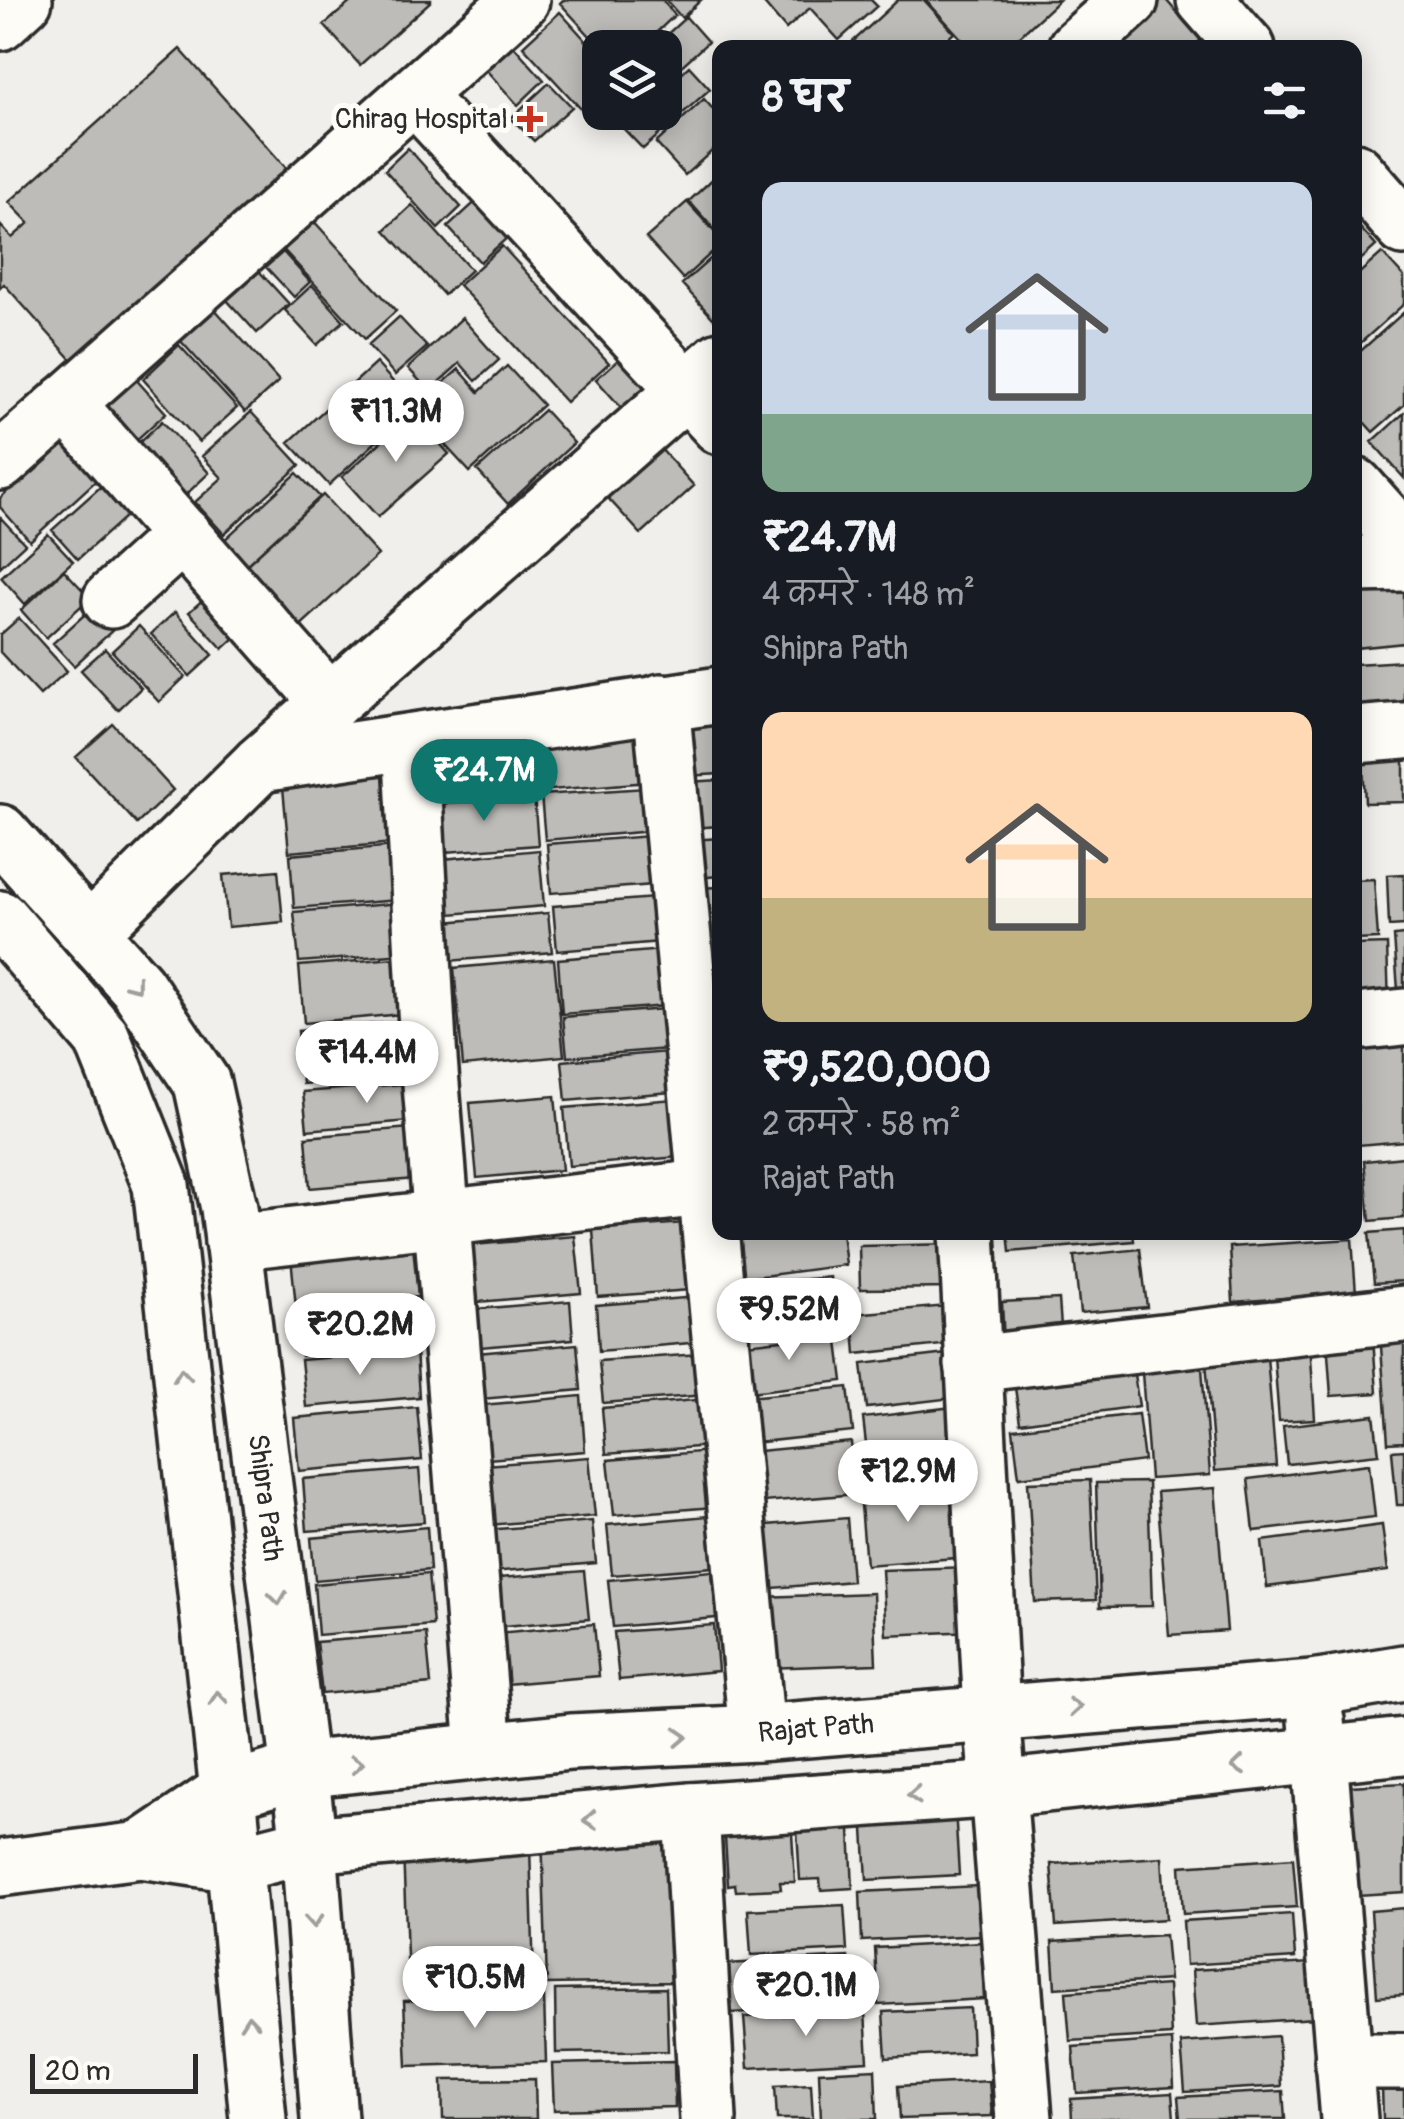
<!DOCTYPE html>
<html lang="hi">
<meta charset="utf-8">
<style>
body{margin:0;font-family:Pangolin,"Playpen Sans Deva",sans-serif;background:#242831;color:#f1f3f6;height:100vh;display:flex;flex-direction:column;font-size:38px;white-space:nowrap}
*{box-sizing:border-box;margin:0}
p{font-size:32px;color:#9ea1a6}
.icon{flex:none;width:55px;height:55px;fill:none;stroke:currentColor;stroke-width:2;stroke-linecap:round;stroke-linejoin:round}
.map{position:relative;flex:1;overflow:hidden}
.side{position:absolute;left:712px;top:40px;width:650px;height:1200px;display:flex;flex-direction:column;background:#171b24;border-radius:20px;box-shadow:0 5px 25px #0003}
.side>*{flex:none}
.fabs{position:absolute;left:582px;top:30px;display:grid;gap:20px}
.fabs a{display:grid;place-items:center;width:100px;height:100px;border-radius:20px;background:#171b24;box-shadow:0 5px 25px #0003;font-size:50px}
.scale{position:absolute;left:30px;bottom:25px;width:168px;box-sizing:border-box;padding-left:10px;border:5px solid #2b2b2b;border-top:0;font-size:28px;line-height:35px;white-space:nowrap;color:#2b2b2b;-webkit-text-stroke:8px #fdfcf7;paint-order:stroke}
.price{position:absolute;translate:-50% -85px;padding:0 22px;border-radius:35px;background:#fff;color:#222;font-size:32px;line-height:65px;filter:drop-shadow(0 2px 5px #0008)}
.price::after{content:'';position:absolute;left:50%;top:60px;width:30px;height:22px;margin-left:-15px;background:inherit;clip-path:polygon(0 0,100% 0,50% 100%)}
.price.on{background:#0f766e;color:#fff}
ul{padding:0;list-style:none}
li{display:grid;align-content:center;gap:20px;height:530px;padding:0 50px}
li span{display:grid;place-items:center;height:310px;border-radius:20px;color:#555}
li>.icon{margin-inline-start:auto}
span .icon{width:180px;height:180px;fill:#fffc;stroke-width:1}
li b{font-size:42px}
h2{display:flex;justify-content:space-between;align-items:center;height:120px;padding:0 50px;font-size:42px}
.map>svg:first-child{display:block}
</style>
<div class="map">
<svg width="1404" height="2119" viewBox="0 0 1404 2119">
<rect width="100%" height="100%" fill="#f0efeb"/>
<filter id="ink" filterUnits="userSpaceOnUse"><feTurbulence type="fractalNoise" baseFrequency=".01" numOctaves="2"/><feDisplacementMap in="SourceGraphic" scale="20" xChannelSelector="R" yChannelSelector="G"/><feConvolveMatrix kernelMatrix="1 2 1 2 8 2 1 2 1" color-interpolation-filters="sRGB"/></filter>
<g filter="url(#ink)">
<path fill="#bdbcb8" stroke="#2b2b2b" stroke-width="2.5" d="M353 0H431V1L360 65 324 25Z
M563 0H662L675 15 640 48H601L560 3Z
M666 0H701L682 18Z
M761 0H871L877 6 839 40 810 8 786 29Z
M898 0H924L954 33 937 48H846Z
M926 0H1059L1007 48H970Z
M1142 0H1166L1201 40 1192 48H1089Z
M560 12 600 56V91L581 109 523 46Z
M686 17 708 42 665 81V48H652Z
M504 35 544 80 518 105 477 60Z
M180 49 294 177 75 363 4 284 0 288V225L12 238 29 223 9 202Z
M689 66 710 89 643 149 622 127 639 112H665V88Z
M549 83 572 107 534 141 511 118Z
M704 99 720 117V144L685 175 656 143Z
M408 148 461 207 438 229 385 170Z
M720 172V236L689 201Z
M484 194 516 230 480 262 448 227Z
M687 202 720 238V245L683 279 646 238Z
M412 205 471 270 444 295 385 230Z
M311 218 396 311 365 339 280 246Z
M1355 222 1376 246 1355 265Z
M502 246 609 363 566 402 459 285Z
M283 252 310 282 294 297 266 267Z
M718 252 720 312 713 318 682 284Z
M1382 253 1404 277V304L1355 348V277Z
M258 270 289 304 257 333 226 299Z
M312 285 344 321 317 345 285 310Z
M213 307 279 381 245 412 179 339Z
M1404 312V405L1373 432 1355 412V356Z
M399 317 427 347 395 375 368 345Z
M462 318 499 360 476 381 460 363 429 391 408 368Z
M627 341 663 380 626 413 596 379 618 360 613 353Z
M179 345 237 408 199 442 143 379Z
M376 363 415 406 329 485 289 442Z
M507 366 543 405 470 472 413 410 459 369 479 392Z
M133 376 166 413 121 454 88 418Z
M544 410 574 443 508 504 477 470Z
M251 412 300 465 224 534 195 502 222 478 202 456Z
M413 413 449 454 378 517 342 477Z
M1404 413V478L1372 442Z
M162 421 209 473 176 504 129 452Z
M76 428 112 466 30 541 0 507V498Z
M651 438 694 486 641 534 597 486Z
M297 473 320 497 245 566 223 541Z
M107 481 134 509 78 559 52 530Z
M323 495 378 555 297 629 242 569Z
M0 517 25 544 0 567Z
M48 534 73 561 25 604 1 577Z
M64 570 90 598 46 638 21 610Z
M1404 580V643L1355 648V585Z
M215 589 248 626 223 649 189 612Z
M94 606 115 628 74 666 53 643Z
M175 612 213 655 190 676 151 634Z
M19 618 67 671 40 695 0 652V635Z
M139 626 185 677 159 702 112 651Z
M105 649 141 688 118 710 81 670Z
M1404 661V708L1355 711V664Z
M720 722V774L687 776 683 724Z
M657 723 661 781 538 791 533 732Z
M113 724 173 790 137 824 76 757Z
M526 739 530 790 428 799 423 748Z
M1404 741V802L1365 803 1362 743Z
M399 767 406 842 289 852 282 777Z
M720 780V826L690 828 687 782Z
M661 787 665 830 545 840 541 795Z
M534 795 538 845 433 853 428 805Z
M663 835 666 884 551 893 547 844Z
M720 838V876L694 878 691 840Z
M407 845 412 899 294 908 290 855Z
M539 850 544 906 438 915 432 860Z
M278 870 283 922 228 927 223 875Z
M1404 874V925L1389 926 1387 875Z
M1374 879 1378 939 1355 940V880Z
M720 887V937L698 938 694 888Z
M667 897 671 941 557 951 553 906Z
M413 902 419 953 299 962 294 912Z
M548 913 552 952 449 961 445 922Z
M1404 935V1004H1399L1394 936Z
M1387 944 1389 1006 1355 1007V945Z
M720 948V993H709L706 949Z
M674 949 679 1005 562 1014 558 959Z
M419 956 424 1012 304 1023 299 966Z
M554 959 564 1056 463 1066 454 968Z
M678 1008 681 1048 567 1057 563 1017Z
M425 1020 429 1074 303 1084 298 1031Z
M1404 1030V1141L1358 1145 1355 1035Z
M680 1051 683 1091 566 1101 562 1061Z
M428 1082 432 1119 307 1130 303 1092Z
M555 1096 562 1170 477 1178 470 1103Z
M687 1098 692 1156 569 1166 564 1108Z
M433 1126 438 1177 310 1188 306 1137Z
M1404 1157V1218L1370 1221 1364 1161Z
M698 1222 703 1289 598 1297 593 1230Z
M1404 1230V1281L1374 1283 1369 1233Z
M734 1232H842L846 1265 740 1279Z
M1008 1232H1133L1134 1241 1010 1252Z
M1240 1232H1335L1241 1239Z
M412 1236 418 1297 296 1307 290 1247Z
M575 1236 581 1293 467 1303 462 1246Z
M1352 1239 1356 1293 1233 1302 1230 1247Z
M956 1244 957 1288 860 1289 859 1246Z
M1140 1249 1147 1307 1080 1313 1074 1256Z
M830 1277 835 1322 741 1329 736 1285Z
M710 1296 713 1341 599 1351 596 1305Z
M1059 1299 1062 1341 1004 1344 1002 1302Z
M570 1301 573 1339 469 1348 465 1310Z
M414 1302 418 1347 302 1356 298 1312Z
M948 1306 952 1344 856 1354 853 1314Z
M1404 1317V1442L1388 1443 1379 1319Z
M1372 1324 1377 1393 1331 1396 1326 1326Z
M1309 1327 1315 1419 1279 1421 1272 1330Z
M1265 1332 1276 1466 1215 1471 1204 1337Z
M837 1334 843 1381 742 1393 736 1345Z
M1200 1341 1210 1475 1150 1479 1140 1346Z
M577 1344 581 1390 470 1400 466 1354Z
M1130 1349 1139 1406 1020 1423 1012 1366Z
M416 1350 419 1397 306 1407 301 1360Z
M714 1353 718 1394 603 1403 599 1361Z
M947 1354 953 1398 867 1408 862 1364Z
M848 1387 853 1432 743 1444 738 1398Z
M581 1396 585 1451 476 1460 471 1406Z
M719 1398 723 1445 606 1454 602 1408Z
M961 1406 968 1460 869 1471 863 1418Z
M417 1407 422 1460 299 1471 294 1418Z
M1138 1414 1144 1461 1019 1477 1013 1429Z
M1374 1415 1379 1454 1287 1464 1283 1426Z
M851 1442 856 1494 753 1503 748 1452Z
M721 1450 727 1506 614 1515 608 1460Z
M1404 1450V1505H1397L1392 1451Z
M589 1457 595 1516 477 1526 471 1466Z
M1369 1464 1375 1517 1254 1531 1248 1479Z
M419 1469 424 1522 307 1531 303 1479Z
M1090 1480 1096 1600 1035 1602 1028 1482Z
M1148 1482 1152 1606 1100 1607 1096 1483Z
M950 1486 956 1558 866 1565 860 1493Z
M1215 1488 1227 1631 1169 1635 1157 1492Z
M708 1516 713 1567 612 1575 607 1525Z
M847 1518 852 1581 762 1589 756 1526Z
M592 1521 596 1563 491 1572 487 1530Z
M1382 1525 1388 1571 1267 1587 1262 1541Z
M427 1527 430 1570 315 1580 311 1538Z
M969 1567 973 1631 886 1635 882 1570Z
M584 1571 589 1619 492 1627 487 1579Z
M712 1571 716 1618 613 1627 608 1580Z
M428 1574 433 1625 318 1635 314 1584Z
M873 1593 876 1664 766 1668 762 1597Z
M594 1624 599 1676 493 1685 487 1634Z
M714 1625 718 1671 619 1680 614 1632Z
M426 1633 431 1684 322 1694 316 1642Z
M1404 1783V1892L1358 1895 1350 1786Z
M955 1808 959 1875 867 1880 863 1812Z
M849 1810 853 1888 821 1890 820 1879 800 1880 796 1813Z
M791 1817 795 1882H780L781 1889 736 1891 735 1884 728 1885 724 1821Z
M667 1830 672 1982 547 1984 542 1833Z
M530 1846 534 1980 408 1983 403 1849Z
M1162 1857 1166 1919 1056 1926 1051 1864Z
M1293 1858 1297 1907 1183 1914 1180 1866Z
M978 1886 981 1935 862 1941 860 1892Z
M844 1905 847 1950 751 1955 748 1910Z
M1404 1908V1995L1377 1997 1371 1911Z
M1292 1914 1295 1958 1186 1965 1183 1921Z
M1165 1935 1169 1980 1055 1988 1052 1942Z
M981 1942 984 1999 878 2005 875 1948Z
M848 1957 851 2007 729 2013 726 1964Z
M1311 1963 1315 2018 1196 2026 1192 1970Z
M1168 1985 1171 2035 1070 2041 1066 1992Z
M666 1988 668 2051 556 2053 555 1990Z
M544 1997 546 2062 407 2066 404 2001Z
M970 2008 972 2053 886 2058 883 2012Z
M865 2012 868 2061 748 2068 744 2017Z
M1278 2036 1281 2086 1185 2092 1181 2043Z
M1172 2040 1174 2087 1077 2093 1073 2047Z
M674 2061 675 2107 554 2110 552 2064Z
M875 2069 877 2119H821L819 2072Z
M535 2079 536 2119H443L442 2080Z
M989 2081 992 2116 900 2119 898 2086Z
M811 2084 813 2119H777L775 2086Z
M1404 2086V2119H1383L1382 2087Z
M1283 2091 1285 2119H1180L1178 2097Z
M1172 2093 1174 2119H1072L1071 2099Z"/>
<g fill="none" stroke-linecap="round" stroke-linejoin="round">
<g stroke="#2b2b2b" stroke-width="62">
<g id="minor">
<path d="M1205 0 1247 48"/>
<path d="M0 22 24 0"/>
<path d="M1076 48 1130 0"/>
<path d="M415 96 720 426"/>
<path d="M1355 171 1404 227"/>
<path d="M66 403 330 703"/>
<path d="M0 462 521 0"/>
<path d="M1355 486 1404 541"/>
<path d="M1355 564 1404 563"/>
<path d="M111 600 183 535"/>
<path d="M661 702 757 1733"/>
<path d="M1355 735 1404 731"/>
<path d="M411 742 428 1046 484 1750"/>
<path d="M260 764 720 695"/>
<path id="s1" d="M0 833 137 986 202 1083 229 1208 300 1770 309 1845 329 2119"/>
<path d="M0 919 102 1038 161 1185 228 1791 258 2119"/>
<path d="M90 932 260 764 720 360"/>
<path d="M1355 1022 1404 1017"/>
<path d="M967 1232 992 1713 1024 2119"/>
<path d="M233 1242 720 1186"/>
<path d="M973 1364 1404 1314"/>
<path d="M1316 1720 1349 2119"/>
<path d="M691 1811 708 2119"/>
<path id="s2" d="M141 1850 228 1791 300 1770 571 1742 757 1733 1313 1688 1404 1673"/>
<path d="M0 1868 141 1850 235 1864 309 1845 691 1811 998 1789 1404 1746"/>
<path d="M1343 2061H1404"/>
</g>
</g>
<use href="#minor" stroke="#fdfcf7" stroke-width="55"/>
</g>
<defs><path id="oneway-chevron" d="M-2-3.5L2.5 0L-2 3.5" fill="none" stroke-width="1.6" stroke-linecap="round" stroke-linejoin="round" transform="scale(2.5)"/></defs>
<g stroke="#9e9e9b">
<use href="#oneway-chevron" transform="translate(135 985) rotate(52)"/>
<use href="#oneway-chevron" transform="translate(182 1375) rotate(-96)"/>
<use href="#oneway-chevron" transform="translate(278 1598) rotate(83)"/>
<use href="#oneway-chevron" transform="translate(218 1698) rotate(-96)"/>
<use href="#oneway-chevron" transform="translate(1075 1707) rotate(-5)"/>
<use href="#oneway-chevron" transform="translate(681 1737) rotate(-3)"/>
<use href="#oneway-chevron" transform="translate(357 1764) rotate(-6)"/>
<use href="#oneway-chevron" transform="translate(1238 1766) rotate(174)"/>
<use href="#oneway-chevron" transform="translate(914 1795) rotate(176)"/>
<use href="#oneway-chevron" transform="translate(590 1820) rotate(175)"/>
<use href="#oneway-chevron" transform="translate(314 1921) rotate(86)"/>
<use href="#oneway-chevron" transform="translate(249 2022) rotate(-95)"/>
</g>
</g>
<path fill="#c8321e" stroke="#fdfcf7" stroke-width="4" d="M525 104h10v10h10v10h-10v10h-10v-10h-10v-10h10z"/>
<g text-anchor="middle" dominant-baseline="central" stroke-width="10" stroke-linejoin="round" paint-order="stroke">
<g font-size="28" fill="#2b2b2b" stroke="#fdfcf7" text-anchor="end">
<text x="508" y="119">Chirag Hospital</text>
</g>
<g font-size="28" fill="#2b2b2b" stroke="#fdfcf7">
<text stroke="none"><textPath href="#s1" startOffset="742">Shipra Path</textPath></text>
<text stroke="none"><textPath href="#s2" startOffset="698">Rajat Path</textPath></text>
</g>
</g>
</svg>
<div class="fabs">
<a><svg class="icon" aria-label="layers" viewBox="0 0 24 24"><path d="M12 4l9 5-9 5-9-5zM3 14l9 5 9-5"/></svg></a>
</div>
<div class="scale">20 m</div>
<b class="price" style="left:396px;top:465px">₹11.3M</b>
<b class="price on" style="left:484px;top:824px">₹24.7M</b>
<b class="price" style="left:367px;top:1106px">₹14.4M</b>
<b class="price" style="left:789px;top:1363px">₹9.52M</b>
<b class="price" style="left:360px;top:1378px">₹20.2M</b>
<b class="price" style="left:908px;top:1525px">₹12.9M</b>
<b class="price" style="left:475px;top:2031px">₹10.5M</b>
<b class="price" style="left:806px;top:2039px">₹20.1M</b>
<section class="side">
<h2>8 घर<svg class="icon" aria-label="filters" viewBox="0 0 24 24"><path d="M4 7h16M4 17h16"/><circle cx="9" cy="7" r="2"/><circle cx="15" cy="17" r="2"/></svg></h2>
<ul>
<li><span style="background:linear-gradient(#c9d6e8 75%,#7fa58c 0)"><svg class="icon" aria-label="home" viewBox="0 0 24 24"><path d="M3 11l9-7 9 7M6 9v11h12V9"/></svg></span><div><b>₹24.7M</b><p>4 कमरे · 148 m²</p><p>Shipra Path</p></div></li>
<li><span style="background:linear-gradient(#ffd9b3 60%,#c2b280 0)"><svg class="icon" aria-label="home" viewBox="0 0 24 24"><path d="M3 11l9-7 9 7M6 9v11h12V9"/></svg></span><div><b>₹9,520,000</b><p>2 कमरे · 58 m²</p><p>Rajat Path</p></div></li>
</ul>
</section>
</div>
